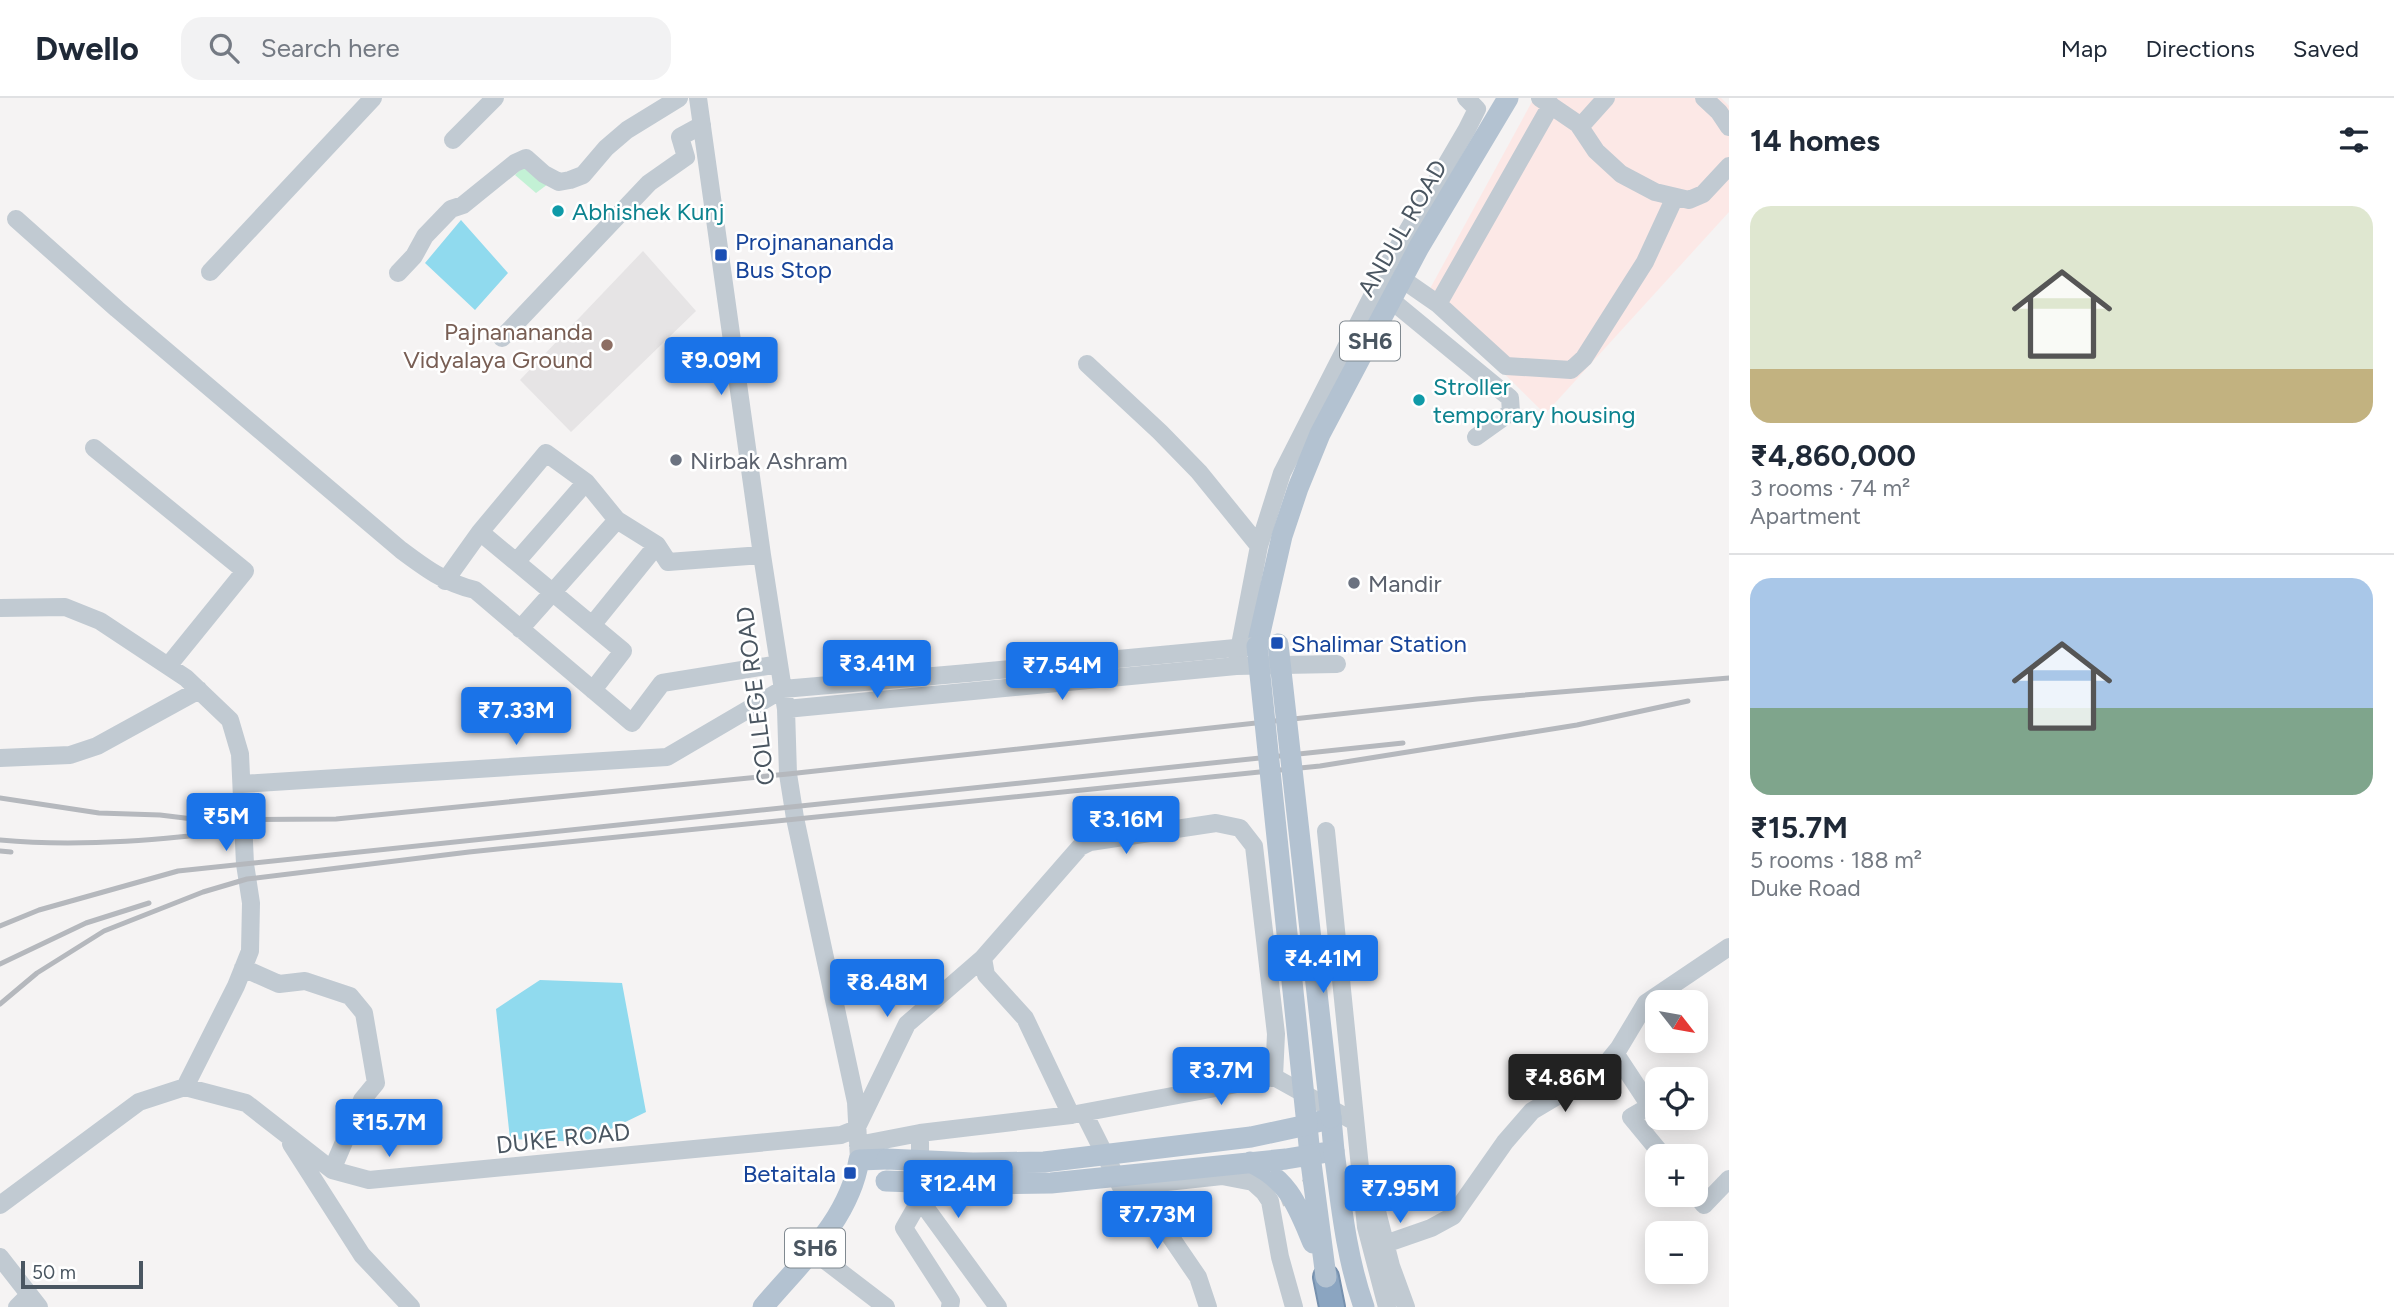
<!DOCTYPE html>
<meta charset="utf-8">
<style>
body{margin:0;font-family:Figtree,sans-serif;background:#f2f2f3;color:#1f2937;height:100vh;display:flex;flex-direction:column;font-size:26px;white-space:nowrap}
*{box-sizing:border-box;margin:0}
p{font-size:23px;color:#747a83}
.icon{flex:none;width:38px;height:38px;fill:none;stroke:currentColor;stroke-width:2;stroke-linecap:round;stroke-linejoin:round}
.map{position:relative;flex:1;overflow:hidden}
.details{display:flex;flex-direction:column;background:#fff;width:665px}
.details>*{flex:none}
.needle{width:46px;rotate:121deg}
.tools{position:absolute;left:1645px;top:892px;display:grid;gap:14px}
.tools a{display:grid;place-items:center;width:63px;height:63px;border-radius:14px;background:#fff;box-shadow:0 4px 18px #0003;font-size:35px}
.scale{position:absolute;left:21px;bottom:18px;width:122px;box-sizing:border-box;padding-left:7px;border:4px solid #4a5661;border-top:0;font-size:19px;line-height:24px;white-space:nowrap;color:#4a5661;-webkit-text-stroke:5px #fff;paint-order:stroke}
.price{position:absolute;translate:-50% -60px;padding:0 16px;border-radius:7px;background:#1a73e8;color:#fff;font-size:23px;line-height:46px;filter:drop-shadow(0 2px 4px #0008)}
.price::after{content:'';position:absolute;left:50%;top:42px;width:21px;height:16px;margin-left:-10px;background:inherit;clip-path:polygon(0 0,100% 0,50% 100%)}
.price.on{background:#222;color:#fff}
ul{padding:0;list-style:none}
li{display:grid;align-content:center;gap:14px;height:371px;padding:0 21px}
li+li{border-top:2px solid #e0e1e3}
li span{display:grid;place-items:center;height:217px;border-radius:21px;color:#555}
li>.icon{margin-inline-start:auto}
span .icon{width:126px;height:126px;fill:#fffc;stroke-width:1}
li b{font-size:30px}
h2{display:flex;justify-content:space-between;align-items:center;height:84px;padding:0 21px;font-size:30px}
header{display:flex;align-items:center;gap:42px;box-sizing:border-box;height:98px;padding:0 35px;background:#fff;border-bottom:2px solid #e0e1e3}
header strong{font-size:33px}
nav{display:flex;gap:38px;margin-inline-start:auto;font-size:24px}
.search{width:490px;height:63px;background:#f2f2f3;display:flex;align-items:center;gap:18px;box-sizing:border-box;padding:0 24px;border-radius:21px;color:#747a83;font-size:26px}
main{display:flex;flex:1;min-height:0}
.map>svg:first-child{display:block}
</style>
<header>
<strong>Dwello</strong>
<div class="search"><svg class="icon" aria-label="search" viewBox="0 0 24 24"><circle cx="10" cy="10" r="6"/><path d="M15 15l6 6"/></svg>Search here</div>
<nav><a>Map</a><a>Directions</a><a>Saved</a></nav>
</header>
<main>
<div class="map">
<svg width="1729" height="1209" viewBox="0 0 1729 1209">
<rect width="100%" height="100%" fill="#f5f3f3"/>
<path fill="#e6e4e5" d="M643 153 696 213 571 334 520 282Z"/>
<path fill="#fce8e6" d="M1534 0H1721L1729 8V114L1545 316 1426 198Z"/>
<path fill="#c3f1d5" d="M525 67 548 86 536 95 515 77Z"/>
<path fill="#90daee" d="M461 122 508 175 475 212 425 165Z
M540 882 622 885 646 1014 584 1044 510 1041 496 911Z"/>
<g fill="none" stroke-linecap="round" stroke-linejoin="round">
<path stroke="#caccce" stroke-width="18" stroke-dasharray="18 9" stroke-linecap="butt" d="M1280 1100 1314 1087 1361 1078"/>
<g stroke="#7690ad" stroke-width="28">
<path id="highway" d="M1326 1179 1332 1209"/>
</g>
<path stroke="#c1cad2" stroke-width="18" d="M698 0 762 457 786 611 788 676 795 720 856 1004 859 1062
M1540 0 1578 26 1596 53 1621 76 1655 94 1689 102 1703 96 1729 68
M1704 0 1719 14 1729 29
M1551 7 1438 206 1506 268 1571 272 1584 260 1645 164 1675 99
M1580 29 1606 0
M453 42 495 0
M16 121 117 211 401 452C425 470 445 485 475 492L632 625 662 585 779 566
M210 174 373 0
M398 175 414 158 425 138 451 111 463 107 515 65 526 60 544 76 559 84 570 82 583 77 606 50 627 32 679 0
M1402 181 1438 206
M1391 202 1510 300 1511 314 1476 339
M502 240 649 85 686 59 680 39 702 27
M1087 266 1160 334 1199 374 1259 448
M94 350 245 473 168 568
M480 434 623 553 593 592
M517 463 586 384
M445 483 480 434 546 355 586 384 617 422 657 447 668 464 762 457
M0 510 65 509 100 523 186 580 230 622 240 656 245 766 251 805 250 853 236 888 185 989
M593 526 657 447
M520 531 617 422
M1236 568 1259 448 1282 375 1391 161 1467 31 1477 11 1466 0
M786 611 1236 568 1337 566
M0 660 70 657 97 648 199 592
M242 686 667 659 783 591 968 575
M1326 733 1366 1129 1387 1209
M243 870 279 886 305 883 350 898 364 915 376 985 362 1002 332 1072
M1615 955 1650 1008 1631 1019 1664 1059
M1084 1015 1121 1089 1222 1078 1253 1084 1264 1094 1270 1103 1280 1159 1294 1209
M1071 1017 1025 920 986 877 983 860 1080 749 1090 744 1216 725 1240 730 1254 748 1276 936 1274 979
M920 1035V1102L998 1209
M291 1046 362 1157 411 1209
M858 1047 920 1035 1071 1017 1274 979 1355 1024
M1121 1089 1157 1119 1198 1179 1208 1209
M1371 1090 1391 1168 1406 1209
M1696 1097 1704 1107 1729 1081
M920 1102 904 1130 951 1203 950 1209
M0 1107 139 1004 185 989 246 1005 332 1072 369 1082 841 1037 856 1031 907 926 983 860
M1385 1146 1431 1130 1453 1118 1505 1044 1532 1013 1601 972 1619 950 1646 905 1729 849
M813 1153 886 1209
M0 1159 39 1209
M17 1209 29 1197"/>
<path stroke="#b3c2d1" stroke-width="21" d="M1257 548 1282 438 1298 390 1320 336 1419 149 1508 0
M1331 1020 1334 1053 1310 1057 1307 1027Z
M763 1209C801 1164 849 1122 859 1062L887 1061"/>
<use href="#highway" stroke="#8ba5c1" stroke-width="24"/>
<path stroke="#b5b8bd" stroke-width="5" d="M0 700 99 715 160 717 201 722 336 721 788 676 1477 601 1729 580
M0 742C83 750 169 741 252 731
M0 753 11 754
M0 828 39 812 178 773 1403 645
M0 866 86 825 149 805
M0 906 37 875 104 833 203 794 247 781 469 754 1320 668 1577 627 1688 603"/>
<path stroke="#c1cad2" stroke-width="18" d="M968 575 1257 548"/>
<path stroke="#b3c2d1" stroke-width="21" d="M1278 546 1331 1020
M1334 1053C1341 1105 1346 1159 1364 1209
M887 1061 973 1065 1044 1064 1251 1039 1307 1027 1257 548
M1250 1064C1289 1082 1297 1107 1313 1145
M886 1083 971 1086 1051 1085 1286 1061 1310 1057 1326 1179"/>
</g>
<g fill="#0f9aa8" stroke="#fff" stroke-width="2.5">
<circle cx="558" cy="113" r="7"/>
<circle cx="1419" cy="302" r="7"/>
</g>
<g fill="#1a4fb4" stroke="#fff" stroke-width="2.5">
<rect x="714" y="150" width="14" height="14" rx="3.5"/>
<rect x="1270" y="538" width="14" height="14" rx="3.5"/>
<rect x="843" y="1068" width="14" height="14" rx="3.5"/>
</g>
<circle fill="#8d6e63" stroke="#fff" stroke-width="2.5" cx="607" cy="247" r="7"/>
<g fill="#6b7280" stroke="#fff" stroke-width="2.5">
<circle cx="676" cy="362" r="7"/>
<circle cx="1354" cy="485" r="7"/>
</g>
<g text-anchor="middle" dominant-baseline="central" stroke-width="5" stroke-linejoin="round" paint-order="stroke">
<g fill="#fff" stroke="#808990" stroke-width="2">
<rect x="1340" y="223.5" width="60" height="39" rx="5"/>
<rect x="785" y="1130.5" width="60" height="39" rx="5"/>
</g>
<g font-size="23" font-weight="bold" fill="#4a5661">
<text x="1370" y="243">SH6</text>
<text x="815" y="1150">SH6</text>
</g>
<g font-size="24" fill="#0d838f" stroke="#fff" text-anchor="start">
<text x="572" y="113">Abhishek Kunj</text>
<text x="1433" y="288">Stroller<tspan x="1433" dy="28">temporary housing</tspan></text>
</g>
<g font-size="24" fill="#4a5661" stroke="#fff">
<text transform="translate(1402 130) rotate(-60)">ANDUL ROAD</text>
<text transform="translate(755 598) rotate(-97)">COLLEGE ROAD</text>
<text transform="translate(563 1040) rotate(-6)">DUKE ROAD</text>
</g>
<g font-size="24" fill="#164399" stroke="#fff" text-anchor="start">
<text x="735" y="143">Projnanananda<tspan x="735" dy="28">Bus Stop</tspan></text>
<text x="1291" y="545">Shalimar Station</text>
<text x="836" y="1075" text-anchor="end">Betaitala</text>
</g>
<g font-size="24" fill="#785e54" stroke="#fff" text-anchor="end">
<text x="593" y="233">Pajnanananda<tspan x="593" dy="28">Vidyalaya Ground</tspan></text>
</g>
<g font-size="24" fill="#5b616d" stroke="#fff" text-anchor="start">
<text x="690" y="362">Nirbak Ashram</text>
<text x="1368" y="485">Mandir</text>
</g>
</g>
</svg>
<div class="tools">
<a><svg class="needle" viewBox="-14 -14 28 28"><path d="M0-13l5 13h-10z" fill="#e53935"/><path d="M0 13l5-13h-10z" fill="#747a83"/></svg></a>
<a><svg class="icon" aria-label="locate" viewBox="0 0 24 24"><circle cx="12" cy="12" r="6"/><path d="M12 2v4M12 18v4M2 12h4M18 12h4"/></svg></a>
<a>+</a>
<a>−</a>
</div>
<div class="scale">50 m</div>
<b class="price" style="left:721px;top:299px">₹9.09M</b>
<b class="price" style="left:877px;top:602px">₹3.41M</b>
<b class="price" style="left:1062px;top:604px">₹7.54M</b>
<b class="price" style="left:516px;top:649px">₹7.33M</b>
<b class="price" style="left:226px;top:755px">₹5M</b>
<b class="price" style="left:1126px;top:758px">₹3.16M</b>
<b class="price" style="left:1323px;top:897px">₹4.41M</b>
<b class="price" style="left:887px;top:921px">₹8.48M</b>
<b class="price" style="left:1221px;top:1009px">₹3.7M</b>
<b class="price on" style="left:1565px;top:1016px">₹4.86M</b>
<b class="price" style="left:389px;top:1061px">₹15.7M</b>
<b class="price" style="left:958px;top:1122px">₹12.4M</b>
<b class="price" style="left:1400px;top:1127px">₹7.95M</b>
<b class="price" style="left:1157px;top:1153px">₹7.73M</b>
</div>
<section class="details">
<h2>14 homes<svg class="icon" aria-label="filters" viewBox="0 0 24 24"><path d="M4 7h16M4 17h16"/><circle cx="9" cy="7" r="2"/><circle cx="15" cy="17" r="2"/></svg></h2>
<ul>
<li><span style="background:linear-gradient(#dfe7d0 75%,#c2b280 0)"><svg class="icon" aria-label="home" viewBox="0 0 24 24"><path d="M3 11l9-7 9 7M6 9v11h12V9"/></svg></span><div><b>₹4,860,000</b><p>3 rooms · 74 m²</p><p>Apartment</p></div></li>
<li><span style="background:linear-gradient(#a9c7e8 60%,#7fa58c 0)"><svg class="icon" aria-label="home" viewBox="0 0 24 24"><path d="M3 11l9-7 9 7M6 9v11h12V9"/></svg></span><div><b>₹15.7M</b><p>5 rooms · 188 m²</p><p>Duke Road</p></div></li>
</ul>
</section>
</main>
